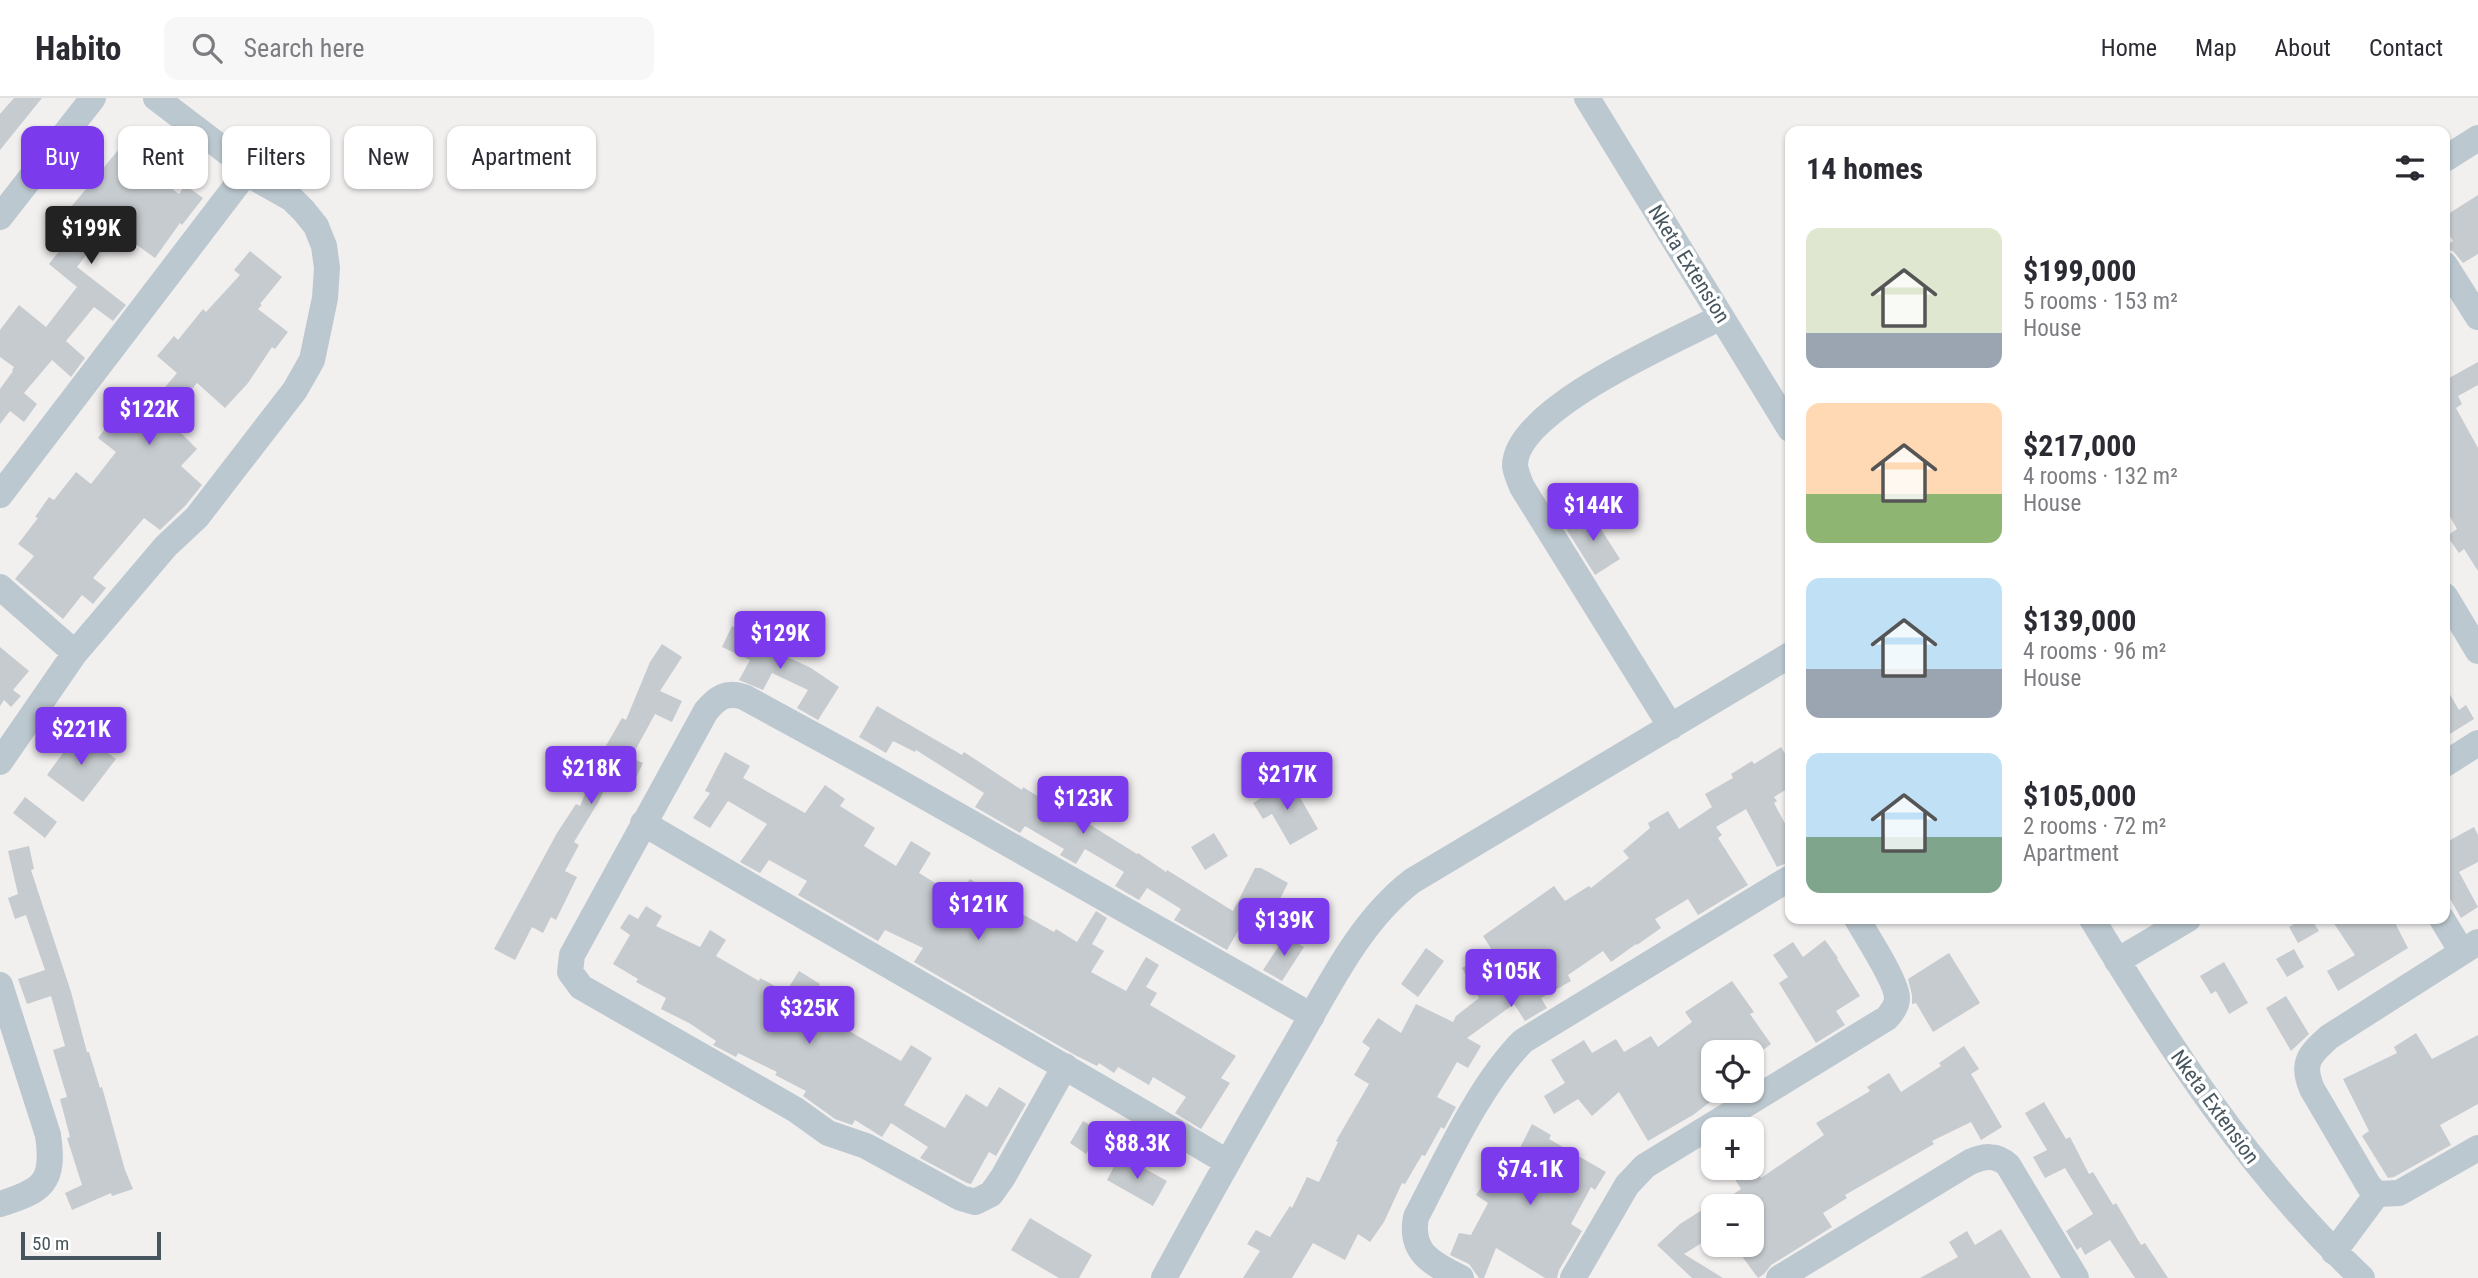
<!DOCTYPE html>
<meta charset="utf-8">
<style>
body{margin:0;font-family:"Roboto Condensed",sans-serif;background:#f7f7f7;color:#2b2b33;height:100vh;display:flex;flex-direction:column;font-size:26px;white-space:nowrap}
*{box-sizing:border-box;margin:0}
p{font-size:23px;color:#7c7c81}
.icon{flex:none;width:38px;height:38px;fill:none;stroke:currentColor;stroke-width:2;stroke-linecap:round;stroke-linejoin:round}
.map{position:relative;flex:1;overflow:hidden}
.side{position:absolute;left:1785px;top:28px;width:665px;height:798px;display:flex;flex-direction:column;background:#fff;border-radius:14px;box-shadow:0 2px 5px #0004}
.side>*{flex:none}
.guide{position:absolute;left:21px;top:28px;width:665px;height:63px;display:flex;gap:14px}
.fabs{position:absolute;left:1701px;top:942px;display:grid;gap:14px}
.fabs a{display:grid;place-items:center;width:63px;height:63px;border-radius:14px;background:#fff;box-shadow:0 2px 5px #0004;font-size:35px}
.scale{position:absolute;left:21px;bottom:18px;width:140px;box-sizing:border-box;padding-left:7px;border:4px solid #46555e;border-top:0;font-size:19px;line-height:24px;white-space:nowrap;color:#46555e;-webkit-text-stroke:5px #fff;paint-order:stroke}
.price{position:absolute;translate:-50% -60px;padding:0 16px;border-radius:7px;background:#7c3aed;color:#fff;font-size:23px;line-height:46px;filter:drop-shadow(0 2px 4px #0008)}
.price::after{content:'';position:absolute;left:50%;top:42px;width:21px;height:16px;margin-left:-10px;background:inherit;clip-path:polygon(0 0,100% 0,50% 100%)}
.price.selected{background:#222;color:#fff}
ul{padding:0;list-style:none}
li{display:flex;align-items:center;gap:21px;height:175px;padding:0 21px}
li span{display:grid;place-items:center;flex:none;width:196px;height:140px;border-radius:14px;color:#555}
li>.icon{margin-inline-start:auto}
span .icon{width:84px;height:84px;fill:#fffc;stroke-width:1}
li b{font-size:30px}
h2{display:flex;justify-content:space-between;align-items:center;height:84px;padding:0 21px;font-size:30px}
.tag{padding:0 24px;border-radius:14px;background:#fff;box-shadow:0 2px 5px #0004;font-size:24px;line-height:63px}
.tag.selected{background:#7c3aed;color:#fff}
header{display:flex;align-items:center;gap:42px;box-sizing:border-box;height:98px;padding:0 35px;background:#fff;border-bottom:2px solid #e1e1e2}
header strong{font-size:33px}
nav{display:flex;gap:38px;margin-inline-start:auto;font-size:24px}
.search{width:490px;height:63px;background:#f7f7f7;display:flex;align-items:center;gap:18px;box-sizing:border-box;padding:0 24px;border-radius:14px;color:#7c7c81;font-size:26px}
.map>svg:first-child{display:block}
</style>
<header>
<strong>Habito</strong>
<div class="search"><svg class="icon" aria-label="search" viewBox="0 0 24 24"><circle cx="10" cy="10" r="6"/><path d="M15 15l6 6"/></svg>Search here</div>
<nav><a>Home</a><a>Map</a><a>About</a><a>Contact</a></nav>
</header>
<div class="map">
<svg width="2478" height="1180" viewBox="0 0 2478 1180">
<rect width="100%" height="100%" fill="#f2efef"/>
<path fill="#c6cbcf" d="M14 0H42L0 52V16Z
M129 39 159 64 151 75 179 96 185 87 203 100 182 127 180 125 155 160 109 127 77 169 126 207 113 223 94 209 66 243 85 260 71 279 52 262 24 295 37 306 24 324 10 313 0 326V291L13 273 12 272 14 269 0 259V232L19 207 46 229 77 189 49 166 72 137 57 126Z
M2478 97V156L2463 165 2453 153 2445 151V148L2453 143 2445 130V118Z
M250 153 282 179 260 206 262 207 258 211 288 234 275 251 272 249 248 285 225 310 197 285 167 321 197 351 181 368 202 387 185 408 160 432 144 420 93 480 106 490 93 506 82 497 63 521 15 481 34 458 18 446 38 420 35 419 49 399 54 402 76 374 91 386 116 354 98 340 128 300 130 302 136 294 150 307 177 275 157 258 174 238 178 242 203 211 206 214 240 177 234 172Z
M2478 264V287L2458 298 2462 306 2456 310 2478 350V473L2464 451 2459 455 2447 438 2457 431 2445 410V272L2449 280Z
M1590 414 1620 461 1595 477 1565 429Z
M732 528 771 547 773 543 787 550 783 557 811 570 839 589 818 622 797 610 808 592 772 575 763 592 739 582 750 562 722 549Z
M662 546 682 559 660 593 682 603 672 624 655 616 631 660 643 665 634 684 612 675 599 703 574 744 579 747 565 773 577 779 556 822 551 819 543 835 532 829 515 862 494 851 557 735 576 706 580 708 603 653 622 620 626 622 650 564Z
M0 549 29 573 13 592 21 598 11 609 4 602 0 608Z
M2445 588 2459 612 2466 607 2474 621 2445 639Z
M877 608 962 657 964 654 1022 692 1023 689 1050 706 1052 703 1137 756 1138 755 1166 774 1167 772 1233 813 1255 770H1261L1288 785 1272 817 1253 807 1227 852 1174 822 1181 811 1147 790 1139 802 1115 788 1124 774 1085 751 1076 766 1060 757 1064 751 1025 728 1020 735 975 709 984 695 916 652 915 654 893 643 886 655 859 639Z
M83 636 116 661 83 704 47 677 76 637 79 640Z
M1781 649 1790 664V689L1774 699 1777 703 1774 705 1790 735V764L1777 769 1746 711 1716 729 1722 737 1718 740 1748 787 1698 817 1688 801 1655 821 1661 830 1637 847 1636 846 1611 864 1603 853 1568 877 1571 883 1541 900 1547 910 1525 923 1514 906 1467 940 1481 948 1468 970 1457 964 1437 999 1456 1009 1444 1031 1441 1029 1425 1058 1422 1057 1405 1086 1402 1085 1384 1124 1370 1144 1358 1136 1345 1162 1313 1145 1292 1180H1243L1260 1153 1247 1146 1256 1132 1270 1139 1290 1108 1292 1110 1307 1079 1319 1084 1338 1044 1336 1043 1369 986 1354 977 1370 950 1362 944 1378 920 1401 935 1416 906 1453 924 1456 918 1479 900 1462 870 1492 852 1483 838 1554 788 1565 803 1589 788 1591 790 1629 760 1623 753 1650 730 1648 725 1668 713 1679 731 1712 709 1705 696 1733 680 1731 676 1752 663 1754 666Z
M725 654 750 668 743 680 805 715 825 687 845 701 840 708 875 730 864 748 896 768 911 743 931 755 919 775 958 799 970 781 989 793 987 796 1054 834 1056 831 1077 844 1096 813 1107 820 1092 846 1104 853 1091 874 1126 893 1146 859 1159 867 1146 889 1157 895 1150 907 1236 958 1221 980 1230 985 1201 1031 1175 1015 1186 999 1153 979 1149 987 1118 969 1114 975 1099 965 1097 968 1075 957 914 864 923 850 885 832 878 843 798 797 807 783 769 762 760 775 740 764 767 726 728 703 710 730 693 720 710 695 705 693Z
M1290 682 1318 731 1290 747 1272 716 1263 721 1253 705Z
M25 699 57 724 45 740 13 715Z
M2474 729 2478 737V764L2459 774 2478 809 2461 820 2445 792V745Z
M1214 735 1228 758 1205 772 1191 749Z
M29 748 34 771 31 772 71 894 87 954H89L100 990 102 989 125 1072 133 1091 112 1098 111 1095 72 1112 65 1095 82 1087 67 1040 70 1039 60 1001 67 999 53 952 65 948 51 898 27 906 18 881 45 872 26 817 15 821 8 800 18 796 8 753Z
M646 808 662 818 656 828 700 849 710 832 726 842 716 858 759 883 760 880 786 894 799 873 820 886 806 908 901 963 911 947 932 960 904 1007 945 1030 966 996 987 1009 999 989 1026 1006 996 1058 989 1054 971 1086 967 1085 920 1060 928 1049 891 1025 882 1039 855 1022 852 1027 835 1021 803 998 806 993 775 977 777 974 738 955 736 959 713 947 716 943 689 925 661 911 666 900 636 884 638 881 613 866 630 837 620 830 629 816 638 821Z
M2302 821H2311L2319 833 2298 845 2289 829Z
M2331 821H2393L2408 850 2338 893 2327 873 2355 857Z
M1286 837 1304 849 1282 883 1263 872Z
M1825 842 1838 860 1837 861 1860 898 1836 913 1845 927 1816 945 1779 885 1788 879 1773 857 1793 844 1803 859Z
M1426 850 1444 863 1418 899 1401 886Z
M2294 851 2304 869 2287 879 2276 861Z
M1949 855 1980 905 1933 934 1916 905 1912 906V897L1908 881Z
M2224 864 2248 905 2229 916 2216 893 2211 896 2200 878Z
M1732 883 1754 914 1750 916 1771 946 1755 958 1752 954H1713V992H1719L1722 995 1693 1017 1648 1043 1619 994 1592 1018 1578 1001 1554 1016 1544 998 1565 985 1551 962 1584 942 1592 955 1616 941 1624 954 1651 938 1658 949 1692 924 1685 914Z
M2286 898 2309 936 2291 953 2266 910Z
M2416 935 2432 961 2478 937V1006L2440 1027 2451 1047 2394 1079 2388 1080 2362 1038 2369 1033 2343 981 2397 955 2394 949Z
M1964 948 1979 971 1971 976 2002 1029 1981 1042 1971 1024 1932 1043 1934 1046 1845 1097 1847 1100 1823 1115 1832 1129 1771 1167 1764 1176 1758 1180 1733 1146H1752V1108H1716L1741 1091 1731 1075 1740 1069H1755L1761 1080 1824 1037 1816 1025 1870 993 1867 989 1889 975 1901 994 1941 968 1939 965Z
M2044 1004 2066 1041 2070 1039 2089 1076 2093 1074 2113 1107 2116 1105 2141 1147 2145 1145 2168 1180H2135L2110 1142 2085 1157 2081 1149 2077 1152 2066 1133 2093 1116 2065 1070 2045 1080 2033 1059 2047 1052 2025 1015Z
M1083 1023 1100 1033 1086 1056 1070 1045Z
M1532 1026 1551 1037 1549 1041 1606 1074 1595 1092 1591 1089 1571 1126 1582 1133 1559 1172 1557 1180H1545L1496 1150 1484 1180H1479L1469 1166 1450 1157 1459 1135 1471 1137 1488 1105 1476 1097 1492 1073 1491 1072 1502 1050 1516 1058Z
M1120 1057 1167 1083 1153 1108 1107 1082Z
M1702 1112 1713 1130V1138L1684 1156 1723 1180H1692L1657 1147 1680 1126Z
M1030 1120 1092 1157 1079 1180H1059L1011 1152Z
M2001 1131 2031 1180H1920L1958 1159 1949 1144 1967 1133 1975 1147Z"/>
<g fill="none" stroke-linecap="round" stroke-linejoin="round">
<path stroke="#bcc8cf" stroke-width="26" d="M1587 0 1790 331
M2445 61 2478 40
M0 119 93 0
M2445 167 2478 219
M0 397 246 75
M0 489 75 555
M2445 498 2478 553
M1671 629 1522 389C1519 382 1516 375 1515 368 1514 311 1677 242 1721 219
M0 664 75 555 166 448 197 419 295 292 312 262 325 200 327 170 324 148 316 128 304 113 292 101 246 75 231 57 156 0
M2445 666 2478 645
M643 725C837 839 1033 949 1227 1064
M2092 821C2170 950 2251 1076 2362 1180
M2442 821 2462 854
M2478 844 2329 939C2309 957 2301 965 2312 991L2369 1088 2377 1096 2399 1095 2478 1050
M2117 863 2188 821
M0 887 48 1037C55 1084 43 1093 0 1106
M1065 968 1003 1079 991 1096 975 1104 961 1100 866 1048 828 1035 796 1012 581 889 570 874 572 857 706 613C717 600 726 593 744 599L885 676 1312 918
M2334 1154 2377 1096
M1164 1180C1206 1102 1250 1024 1295 947 1328 890 1359 824 1412 783L1790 557
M1461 1180C1433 1166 1409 1155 1416 1119 1445 1064 1479 987 1523 943L1790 780
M1573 1180 1627 1087 1645 1068 1887 920C1892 914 1897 908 1897 900 1897 884 1866 837 1857 821
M1779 1180 1970 1064C1984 1058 1996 1056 2008 1067L2076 1180"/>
</g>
<g text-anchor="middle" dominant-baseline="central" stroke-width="7" stroke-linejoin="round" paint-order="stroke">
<g font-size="21" fill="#46555e" stroke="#fff">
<text transform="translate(1689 166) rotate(58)">Nketa Extension</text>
<text transform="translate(2215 1009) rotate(54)">Nketa Extension</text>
</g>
</g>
</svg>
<div class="fabs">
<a><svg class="icon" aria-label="locate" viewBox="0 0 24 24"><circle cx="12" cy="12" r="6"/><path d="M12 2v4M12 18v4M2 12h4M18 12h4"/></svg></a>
<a>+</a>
<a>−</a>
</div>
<div class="scale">50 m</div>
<b class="price selected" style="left:91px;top:168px">$199K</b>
<b class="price" style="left:149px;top:349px">$122K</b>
<b class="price" style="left:1593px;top:445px">$144K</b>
<b class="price" style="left:780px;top:573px">$129K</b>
<b class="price" style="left:81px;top:669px">$221K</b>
<b class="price" style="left:591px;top:708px">$218K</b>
<b class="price" style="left:1287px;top:714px">$217K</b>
<b class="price" style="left:1083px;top:738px">$123K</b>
<b class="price" style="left:978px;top:844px">$121K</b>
<b class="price" style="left:1284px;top:860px">$139K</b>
<b class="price" style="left:1511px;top:911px">$105K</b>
<b class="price" style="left:809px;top:948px">$325K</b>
<b class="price" style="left:1137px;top:1083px">$88.3K</b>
<b class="price" style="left:1530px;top:1109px">$74.1K</b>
<div class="guide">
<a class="tag selected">Buy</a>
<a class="tag">Rent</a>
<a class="tag">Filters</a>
<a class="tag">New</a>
<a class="tag">Apartment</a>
</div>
<section class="side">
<h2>14 homes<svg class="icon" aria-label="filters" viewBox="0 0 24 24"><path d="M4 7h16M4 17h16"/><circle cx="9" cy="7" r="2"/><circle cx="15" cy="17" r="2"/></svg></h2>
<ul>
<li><span style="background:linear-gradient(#dfe7d0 75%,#9aa5b1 0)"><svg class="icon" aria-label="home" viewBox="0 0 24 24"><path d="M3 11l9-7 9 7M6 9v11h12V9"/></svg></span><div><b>$199,000</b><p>5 rooms · 153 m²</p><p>House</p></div></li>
<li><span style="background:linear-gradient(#ffd9b3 65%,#8fb573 0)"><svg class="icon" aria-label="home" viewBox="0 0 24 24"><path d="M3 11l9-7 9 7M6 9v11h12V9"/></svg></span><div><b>$217,000</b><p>4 rooms · 132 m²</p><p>House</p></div></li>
<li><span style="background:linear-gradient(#bfe0f5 65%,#9aa5b1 0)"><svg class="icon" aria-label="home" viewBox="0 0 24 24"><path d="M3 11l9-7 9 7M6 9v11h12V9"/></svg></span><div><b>$139,000</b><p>4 rooms · 96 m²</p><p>House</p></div></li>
<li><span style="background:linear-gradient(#bfe0f5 60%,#7fa58c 0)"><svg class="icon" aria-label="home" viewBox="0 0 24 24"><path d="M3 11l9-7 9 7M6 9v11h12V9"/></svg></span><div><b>$105,000</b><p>2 rooms · 72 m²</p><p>Apartment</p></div></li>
</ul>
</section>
</div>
